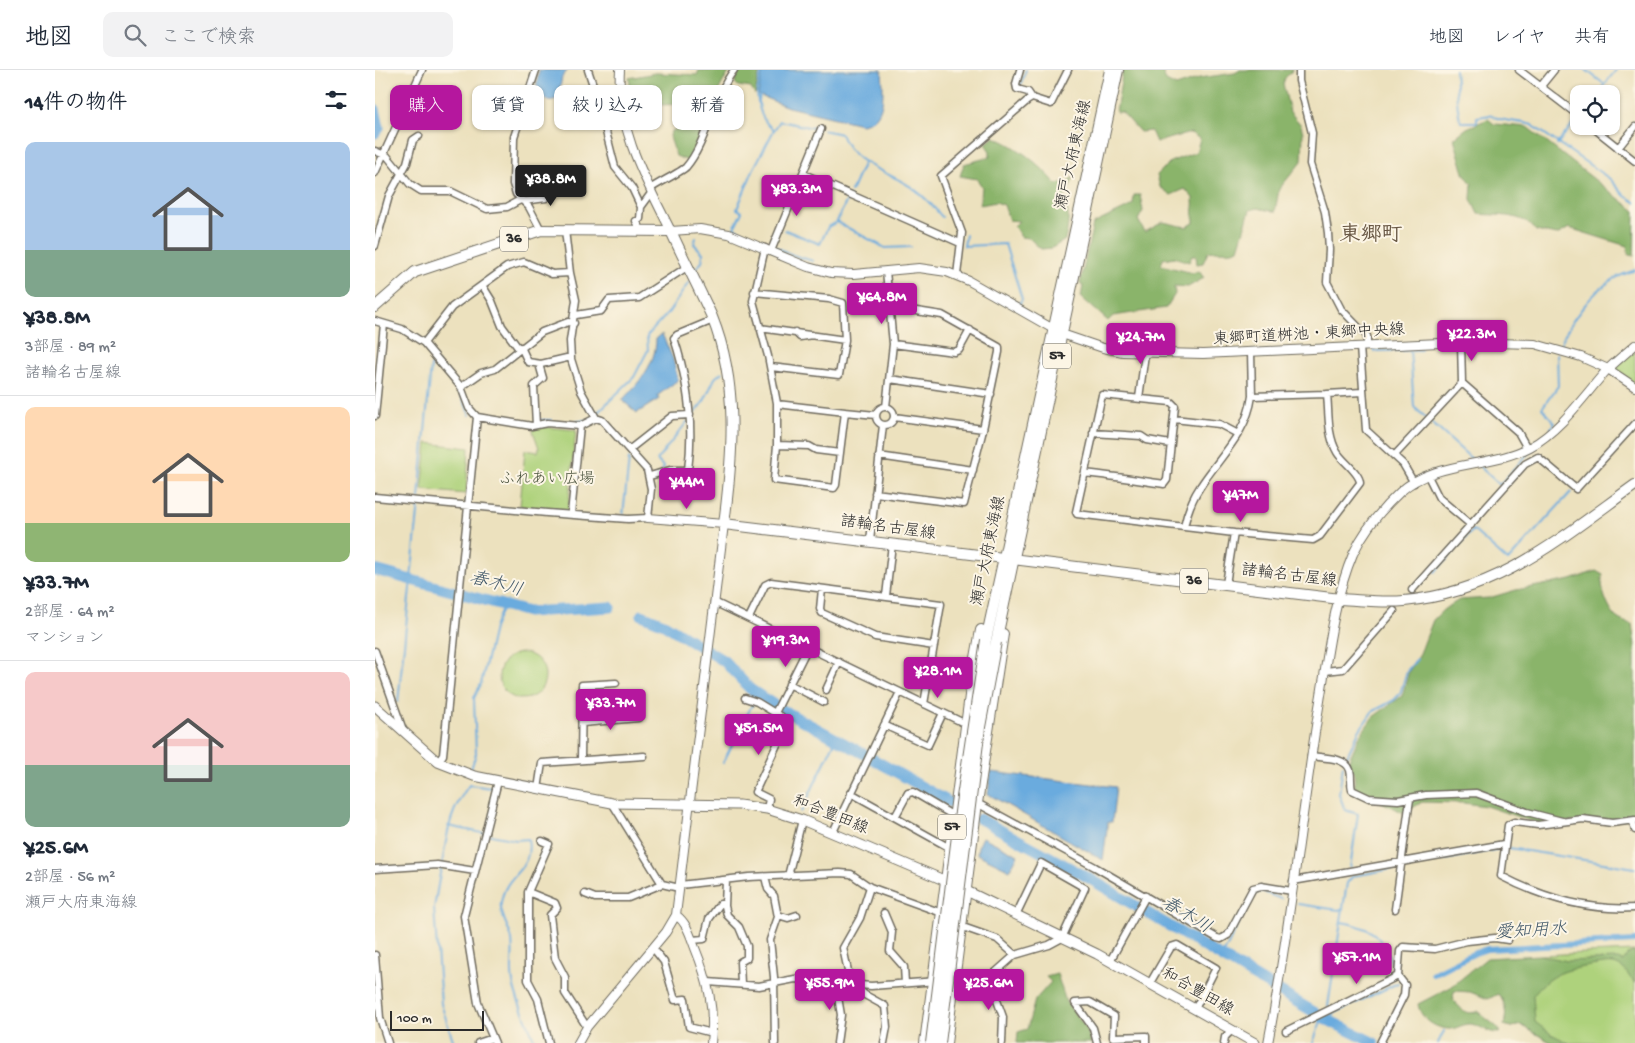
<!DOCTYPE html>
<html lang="ja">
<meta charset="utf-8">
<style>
body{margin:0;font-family:"Gochi Hand","Klee One",sans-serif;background:#f2f2f3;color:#1f2937;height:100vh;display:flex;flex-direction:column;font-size:19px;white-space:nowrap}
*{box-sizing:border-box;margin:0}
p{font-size:16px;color:#747a83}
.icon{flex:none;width:28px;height:28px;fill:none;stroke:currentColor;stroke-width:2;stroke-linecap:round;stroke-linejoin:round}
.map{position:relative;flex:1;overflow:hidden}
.side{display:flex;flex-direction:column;background:#fff;width:375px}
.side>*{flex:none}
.guide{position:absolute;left:15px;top:15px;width:475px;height:45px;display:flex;gap:10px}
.controls{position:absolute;left:1195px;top:15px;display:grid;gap:10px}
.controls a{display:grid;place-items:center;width:50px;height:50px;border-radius:10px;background:#fff;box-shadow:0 1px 4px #0004;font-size:25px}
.scale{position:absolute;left:15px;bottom:12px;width:94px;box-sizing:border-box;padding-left:5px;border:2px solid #2b2b2b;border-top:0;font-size:14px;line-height:18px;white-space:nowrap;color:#2b2b2b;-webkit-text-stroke:4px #fcf5e5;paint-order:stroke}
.price{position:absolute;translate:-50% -42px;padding:0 11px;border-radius:5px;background:#b5179e;color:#fff;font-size:16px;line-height:32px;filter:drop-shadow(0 1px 2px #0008)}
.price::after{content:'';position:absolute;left:50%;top:30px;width:15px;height:11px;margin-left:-8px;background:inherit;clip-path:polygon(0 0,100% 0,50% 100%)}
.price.active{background:#222;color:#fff}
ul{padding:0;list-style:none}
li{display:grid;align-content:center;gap:10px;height:265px;padding:0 25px}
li+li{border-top:1px solid #e0e1e3}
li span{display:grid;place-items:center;height:155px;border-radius:10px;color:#555}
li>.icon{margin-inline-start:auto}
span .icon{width:90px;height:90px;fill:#fffc;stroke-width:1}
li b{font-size:21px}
h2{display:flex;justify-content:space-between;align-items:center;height:60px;padding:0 25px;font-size:21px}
.pill{padding:0 18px;border-radius:10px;background:#fff;box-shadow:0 1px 4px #0004;font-size:18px;line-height:45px}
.pill.active{background:#b5179e;color:#fff}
header{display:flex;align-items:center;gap:30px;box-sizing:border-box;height:70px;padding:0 25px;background:#fff;border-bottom:1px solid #e0e1e3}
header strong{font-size:24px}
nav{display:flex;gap:28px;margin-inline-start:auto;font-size:18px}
.search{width:350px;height:45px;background:#f2f2f3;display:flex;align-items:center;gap:12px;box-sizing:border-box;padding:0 18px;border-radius:10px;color:#747a83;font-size:19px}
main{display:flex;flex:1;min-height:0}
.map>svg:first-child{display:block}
</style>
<header>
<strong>地図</strong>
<div class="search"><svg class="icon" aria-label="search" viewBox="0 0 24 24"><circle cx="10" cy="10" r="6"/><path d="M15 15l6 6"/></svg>ここで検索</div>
<nav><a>地図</a><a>レイヤ</a><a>共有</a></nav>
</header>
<main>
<section class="side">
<h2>14件の物件<svg class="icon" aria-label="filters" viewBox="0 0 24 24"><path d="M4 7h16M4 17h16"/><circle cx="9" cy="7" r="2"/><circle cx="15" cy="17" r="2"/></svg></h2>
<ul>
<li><span style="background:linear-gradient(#a9c7e8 70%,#7fa58c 0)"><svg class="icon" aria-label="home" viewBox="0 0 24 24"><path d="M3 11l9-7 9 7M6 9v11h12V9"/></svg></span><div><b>¥38.8M</b><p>3部屋 · 89 m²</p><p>諸輪名古屋線</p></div></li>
<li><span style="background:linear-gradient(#ffd9b3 75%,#8fb573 0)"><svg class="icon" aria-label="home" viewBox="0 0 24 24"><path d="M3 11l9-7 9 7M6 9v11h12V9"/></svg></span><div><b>¥33.7M</b><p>2部屋 · 64 m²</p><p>マンション</p></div></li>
<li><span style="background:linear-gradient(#f6c9c9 60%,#7fa58c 0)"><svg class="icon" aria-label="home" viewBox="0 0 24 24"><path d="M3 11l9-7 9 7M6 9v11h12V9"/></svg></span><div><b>¥25.6M</b><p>2部屋 · 56 m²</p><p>瀬戸大府東海線</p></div></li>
</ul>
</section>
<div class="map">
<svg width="1260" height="973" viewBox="0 0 1260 973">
<rect width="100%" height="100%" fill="#fcf5e5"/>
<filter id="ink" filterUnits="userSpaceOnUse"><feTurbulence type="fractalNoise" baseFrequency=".02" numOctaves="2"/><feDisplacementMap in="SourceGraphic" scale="10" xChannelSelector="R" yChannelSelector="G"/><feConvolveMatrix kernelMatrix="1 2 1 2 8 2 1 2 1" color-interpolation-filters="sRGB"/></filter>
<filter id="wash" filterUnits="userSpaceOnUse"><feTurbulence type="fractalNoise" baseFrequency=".0096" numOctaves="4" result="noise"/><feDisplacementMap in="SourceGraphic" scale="20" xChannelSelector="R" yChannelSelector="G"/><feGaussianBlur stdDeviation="1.12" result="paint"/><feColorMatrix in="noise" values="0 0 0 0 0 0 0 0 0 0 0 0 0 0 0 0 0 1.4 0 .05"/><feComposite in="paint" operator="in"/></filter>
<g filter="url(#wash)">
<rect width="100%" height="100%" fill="#ece1be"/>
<path fill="#aed27b" stroke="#6c7e53" d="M1260 281V314L1238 299Z
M160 356 201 360 193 441 145 436 150 380 163 382 164 378 158 361Z
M52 373 94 378 91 424 47 420Z
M124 606a23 23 0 1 1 46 0a23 23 0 1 1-46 0Z
M1260 881V973H1177L1146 955 1137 957 1129 955C1132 944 1131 932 1123 924L1165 885Z"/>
<path fill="#8ab46b" stroke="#5a704b" d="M324 0H356C335 27 331 63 313 91L301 86 295 67 296 61 312 56V34L283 35 279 43H275L272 31 257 29 254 8 280 3 322 5Z
M364 0H385L380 25 376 18 363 16 360 13Z
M748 0H787L791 11 801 16 825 8 860 3 865 0H918L910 8 908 14 915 42 926 55 928 63 927 91 904 119 900 142 883 138 875 140 863 179C854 184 844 179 833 182L828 193 822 194 821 186H817L814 192 799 187 788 189 786 195 818 203 824 201 829 208 813 217 799 216 800 224 791 238 738 246 733 251 706 227 708 216 705 214 718 154 758 135 759 125H765L768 141 763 150 770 162 788 152 811 157 819 153 818 128 810 119 796 125 785 117 782 105 795 92 821 82 825 69 816 63 781 72 776 61 765 62 747 42H741Z
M1113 49 1119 54 1152 57 1260 141 1259 186 1254 185 1252 176 1194 158 1182 165 1161 161C1149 143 1124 146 1103 144L1096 129 1097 114 1089 103 1079 68 1092 58Z
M619 67C641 75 666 95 681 114L690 113 699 107 689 128C695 144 694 154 690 170L677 178 666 179 654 168 646 167 639 156 644 151 634 150 629 135 621 132 605 135 607 117 602 109 585 106 589 94 615 87V81L610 74Z
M1221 501 1228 505C1224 517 1233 540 1242 548 1246 551 1252 553 1257 554L1260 576V747L1247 750 1162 753 1111 736 1089 733 1047 732 1029 743 980 719 979 703 973 692 984 667 998 647 1027 626 1034 601 1044 586 1058 550 1068 540 1084 530 1114 528 1141 520 1196 510Z
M1260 882V913C1254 908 1251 899 1244 896 1237 892 1230 894 1222 895 1193 899 1176 902 1158 925L1160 952 1176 964 1194 973H1177L1146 955 1137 957 1129 955C1132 945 1131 932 1123 924L1113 929 1095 922 1079 921 1078 930C1088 940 1089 946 1104 941 1110 950 1120 953 1125 961L1124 963C1112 963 1107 956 1096 954 1088 953 1081 960 1073 959 1059 958 1045 948 1043 934L1076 917 1112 888 1165 885 1192 891 1243 889 1248 891 1253 884Z
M682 904 691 932 712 959 716 973H642L643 962 652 959 660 930 676 912 671 907Z"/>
<path fill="#6aabde" stroke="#4a6b84" d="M164 0H193L187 7 183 28C173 34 167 28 161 19Z
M388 0H507C508 20 513 51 486 54L413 37 383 25Z
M287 264 298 289 303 310 282 326 284 329 262 343 247 330C264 313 281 294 281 269Z
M616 702 741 717 737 752H733L728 790 613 724Z
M608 767 643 785 635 800 602 784 603 777Z"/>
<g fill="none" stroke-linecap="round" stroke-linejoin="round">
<path stroke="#6aabde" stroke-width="2" d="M1080 0C1082 18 1080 35 1086 52H1102V47L1116 45C1125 52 1145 51 1157 55L1235 109 1250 126 1260 132
M1211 0 1229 14
M645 16 651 0
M1222 24 1241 0
M385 26C381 38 389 53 399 60L378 100 362 139 367 142 359 158 418 185 438 191
M383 32 382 23 387 0
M399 60 405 51 443 59
M448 60 466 64C476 91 502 98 526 111 542 119 556 133 567 147
M1182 74 1204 47
M476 122 489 92
M462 151 474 126
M410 160 445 174 453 157 462 152 510 178 536 177
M591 165 589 176 630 174 647 229 644 235
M319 200 327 192 328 183 319 174 321 168
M1184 278C1193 254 1216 222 1239 209 1245 205 1253 203 1260 200
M1035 280 1039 337 1099 391
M999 281 1046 280
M83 318 95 345
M222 343 259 307 273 280 272 266 294 242 314 212
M317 346 329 331 340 308 347 302
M162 350H177
M199 352 211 350
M1176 358 1180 353 1167 338 1183 316 1182 283
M1104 396 1125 415 1156 380
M287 400 289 398 282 390 312 352
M44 428 56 296 63 293
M248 446 254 389
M1060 502 1098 460 1133 491 1196 422
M382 629 385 625
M23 632 44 433
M970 690 984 661 997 642 1019 630 1025 624 1032 601 1042 589
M348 693 378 633
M968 695 964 724 970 740 983 744 975 799
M96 699 101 684 99 628 106 614 119 558 128 536
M426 742 461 669
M73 756 141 770 153 769C159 801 130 802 126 833 124 845 135 858 137 870 139 884 135 898 138 912 142 934 154 952 160 973
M1134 778 1260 798
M67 794C73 760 74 743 94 715L117 718
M1031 797 1124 779
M66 798 59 838 66 934 79 973
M877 826 886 821 906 829
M923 834 964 840 968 838 972 813 978 806 1022 798
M966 852C999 857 1009 868 1019 900
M847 887 869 842
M953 936 968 838
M938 973 946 951 949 948 1023 913
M1063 973 1069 961"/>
<path stroke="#6aabde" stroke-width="6" d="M1058 904 1100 883 1112 879 1260 871"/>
<path stroke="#6aabde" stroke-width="11" d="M0 39 4 58 0 63
M0 500 153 542 235 537
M267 545 289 554 349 591 375 619 401 636
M406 639 491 685
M496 688 574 732
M605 749 712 807 949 948 999 973"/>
</g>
</g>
<g filter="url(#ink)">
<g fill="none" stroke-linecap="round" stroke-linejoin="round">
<g stroke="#6f6b5e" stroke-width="9">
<path id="minor" d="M161 0 139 67 138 114 141 124 154 137 166 160
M213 0 220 21 221 37 230 58 240 97 257 118 266 137 265 149 261 151 267 161
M645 0 641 14 642 19 653 22 657 28
M924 0V11L937 63 935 94 950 142 953 163 954 180 952 212 966 239 992 266V276
M1144 0 1204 46
M1166 16 1179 0
M1216 56 1260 91
M1243 78 1260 57
M0 81 12 86 35 114 46 121H75L112 139 132 137 147 129
M0 103 47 0
M429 104 585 173
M275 119C283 113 306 102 311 97 332 73 337 29 359 0
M149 131 171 128V113
M266 137 277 122
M0 176 14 126 32 93 38 70 44 66
M390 178 378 231 393 286 402 333V375L399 410 459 418 461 415 470 342 501 345
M396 181 446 59
M582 205 587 163 566 106 652 31 657 28 676 34 693 0
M107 215 117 231 127 256 144 279
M379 222 454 229 468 233 470 270 464 305 396 297
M201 245 226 241 234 230 264 228 312 197
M0 251 27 259 49 273 86 317 94 338 102 347 157 356 172 353 205 356 221 348
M385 258 470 270
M420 262 425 267 437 265
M49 273 77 237 132 197 149 192 177 204 195 203
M518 274 579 282 584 280 595 260
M146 277 153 292 166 294 196 287
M985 277 991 360 1028 394 1039 413
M876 282 877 326
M515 309 616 324
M1087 313 1143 362 1152 378
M86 317 106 303 120 299 167 262 193 252 199 253
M764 328 770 284
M402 334 470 342
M501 346a9 9 0 1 1 18 0a9 9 0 1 1-18 0Z
M511 337 518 274 511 201
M0 346 9 254
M519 347 608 359
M799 349 844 354 863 364
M161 355 159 316 168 308 164 294
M718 363 766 366 772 370 795 374
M402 375 434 376 441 380 465 383
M255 379 297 346 315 345
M504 386 598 400
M1019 386 1087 313 1086 272
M710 403C737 406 762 410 789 414L792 410 800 336 796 332 727 325 701 442 702 444 859 463
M275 406 295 400H313C319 355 313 311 299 268L302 265 338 250
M1053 406 1064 428 1096 455
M500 423 589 434 607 364 624 282V277L567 245 516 237
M0 427 172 443 253 449 273 448 276 419 272 400 227 350 221 348 206 321 196 289 195 271 201 230 195 203 190 160
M196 444 205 356
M809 457C812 443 817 429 825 417 844 387 872 364 877 326L952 324
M495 471 508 355
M851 514 859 463 938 470 945 466 985 413C985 403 967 391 962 382 952 365 954 343 952 324L987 322
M447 519 445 539 447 543 500 567 559 576
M1037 520 1150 394 1163 387 1201 419 1260 354
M511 526 517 474
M339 532 593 655
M374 548 390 515 396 512 566 534 549 634
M0 581 28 660
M950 601 968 599 1019 541
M414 614 449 632
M451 620 464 592
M370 628 382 632 400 643
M207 653 263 648
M509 655 553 675 568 643
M936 686C948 688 971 687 975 700 977 707 975 713 977 720L994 728 1023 730 1051 725 1101 723 1152 742 1187 751
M206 690 207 615 241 613
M63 692 68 685 102 347
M163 719 167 693 269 686
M476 723 575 778
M600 732 720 797 842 868 846 869 853 865 878 818 886 816 917 821
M237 733 287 814
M392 739 394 729 380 722 413 651 400 643 433 577
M520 747 533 723 538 722 579 746
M1260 750 1237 753 1208 749 1163 755 1139 752 1133 755 1126 806C1168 828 1212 841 1260 838
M1258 752 1260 760
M458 762 525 622
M0 799 62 795 100 801
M413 806 427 750
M390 807 393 819 399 826 403 847 395 870 399 907 400 973
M351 810 350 836 352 845 364 857 372 876V888L365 892 366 914
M918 811 1129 774
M305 815 374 807 465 803 476 804 495 817 567 843
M153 822 174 774 167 771
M210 824 220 828H253L287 814 304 818
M1020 839 1035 729
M509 843 517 862 515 881 529 897 530 913
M403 845 413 848 422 845
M585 856 622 869 640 885
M317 870 329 869 334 849 345 834H350
M278 878 289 892 300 930 310 929 314 957 337 963
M0 885 5 948 13 973
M735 891 771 826
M614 908 628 947 627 973
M577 910 614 908 640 885 674 875 687 868 710 818 666 793 641 845
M333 912 384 916 420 909 496 916 562 911
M775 913 796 877 802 875 841 898 820 939
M476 915 468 878 485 848 495 817
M479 915 490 925 510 936 512 957 509 973
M911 961 1023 906
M103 973 118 968
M120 973 103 933 89 846 123 711
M174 973 163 929 153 910V822L180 833 182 838 175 845 180 888 190 907V923L212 957
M462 973 466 945 463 927 466 913
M722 973 718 958 700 933 715 932 739 946 738 967 771 966V973
M849 973 850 967 856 961
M1005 973 1029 925 1030 915 1023 906 1025 881 1028 877 1060 879 1092 871 1120 868 1133 870"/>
</g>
<g stroke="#6f6b5e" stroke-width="10">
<path id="tertiary" d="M245 0C241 58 271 111 296 161L325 159 354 164 433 197 456 203 479 204 544 198 572 202 594 211 687 264 728 278 748 282 828 284 1086 272 1160 274 1206 287 1233 299 1260 317
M301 845C312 853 315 865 320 878 333 910 340 938 336 973
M203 973 212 957 291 862 301 845 349 454 273 448
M893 973C915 860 926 745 945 631 953 583 959 529 978 484 989 460 1007 439 1025 422 1060 390 1115 398 1155 377 1186 360 1208 327 1231 301 1240 292 1250 284 1260 275"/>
</g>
<g stroke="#6f6b5e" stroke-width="11">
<path id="secondary" d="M0 636 63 692 99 706 237 733 364 735 392 739 427 750 571 811 722 884 880 973"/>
</g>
<g stroke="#6f6b5e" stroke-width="12">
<path id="primary" d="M0 237 40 202 166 160 296 161C309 190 324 218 337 247 364 314 358 384 349 454L965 529C986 530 1008 533 1029 531 1123 523 1187 467 1260 415
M611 570 735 0
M621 572 743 0
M550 973 597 610 606 560
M571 973 602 733 628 564"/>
</g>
<use href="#minor" stroke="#fff" stroke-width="6"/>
<use href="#tertiary" stroke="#fff" stroke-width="8"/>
<use href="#secondary" stroke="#fff" stroke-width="9"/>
<use href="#primary" stroke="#fff" stroke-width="10"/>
<g stroke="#6f6b5e" stroke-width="12" stroke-linecap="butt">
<path id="primary-bridge" d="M556 973 586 734 611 570
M565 973 605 657 621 572"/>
</g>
<use href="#primary-bridge" stroke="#fff" stroke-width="10"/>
</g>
</g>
<g text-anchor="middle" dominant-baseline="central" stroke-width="4" stroke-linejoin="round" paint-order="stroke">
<g fill="#fcf5e5" stroke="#6a6863" stroke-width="1">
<rect x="125" y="156.5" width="28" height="25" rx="4"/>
<rect x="668" y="273.5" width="28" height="25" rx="4"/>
<rect x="805" y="498.5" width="28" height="25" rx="4"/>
<rect x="563" y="744.5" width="28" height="25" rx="4"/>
</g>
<g font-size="15" font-weight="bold" fill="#2b2b2b">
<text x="139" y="169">36</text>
<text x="682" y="286">57</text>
<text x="819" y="511">36</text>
<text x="577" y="757">57</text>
</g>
<g font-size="16" fill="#2b2b2b" stroke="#fcf5e5">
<text transform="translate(700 85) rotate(-77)">瀬戸大府東海線</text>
<text transform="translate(934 266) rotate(-3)">東郷町道桝池・東郷中央線</text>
<text transform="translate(513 459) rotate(8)">諸輪名古屋線</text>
<text transform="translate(615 481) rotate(-78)">瀬戸大府東海線</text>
<text transform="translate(914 507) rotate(7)">諸輪名古屋線</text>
<text transform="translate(455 746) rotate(22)">和合豊田線</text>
<text transform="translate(822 923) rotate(30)">和合豊田線</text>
</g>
<g font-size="16" fill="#4c553f" stroke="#fcf5e5">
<text x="172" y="410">ふれあい広場</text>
</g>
<g font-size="18" font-style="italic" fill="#41586a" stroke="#fcf5e5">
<text transform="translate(121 515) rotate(15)">春木川</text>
<text transform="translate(811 846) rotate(31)">春木川</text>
<text transform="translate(1156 862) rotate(-3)">愛知用水</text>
</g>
<g font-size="21" font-weight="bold" fill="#695845" stroke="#fcf5e5">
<text x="996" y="166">東郷町</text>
</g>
</g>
</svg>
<div class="controls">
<a><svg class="icon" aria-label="locate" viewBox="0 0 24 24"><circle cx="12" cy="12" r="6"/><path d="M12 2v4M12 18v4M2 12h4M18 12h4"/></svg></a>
</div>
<div class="scale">100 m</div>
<b class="price active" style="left:176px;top:137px">¥38.8M</b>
<b class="price" style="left:422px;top:147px">¥83.3M</b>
<b class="price" style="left:507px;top:255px">¥64.8M</b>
<b class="price" style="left:1097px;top:292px">¥22.3M</b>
<b class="price" style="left:766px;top:295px">¥24.7M</b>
<b class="price" style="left:312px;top:440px">¥44M</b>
<b class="price" style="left:866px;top:453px">¥47M</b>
<b class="price" style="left:411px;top:598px">¥19.3M</b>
<b class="price" style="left:563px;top:629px">¥28.1M</b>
<b class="price" style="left:236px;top:661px">¥33.7M</b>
<b class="price" style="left:384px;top:686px">¥51.5M</b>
<b class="price" style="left:982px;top:915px">¥57.1M</b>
<b class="price" style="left:455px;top:941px">¥55.9M</b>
<b class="price" style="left:614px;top:941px">¥25.6M</b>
<div class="guide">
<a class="pill active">購入</a>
<a class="pill">賃貸</a>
<a class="pill">絞り込み</a>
<a class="pill">新着</a>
</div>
</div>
</main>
